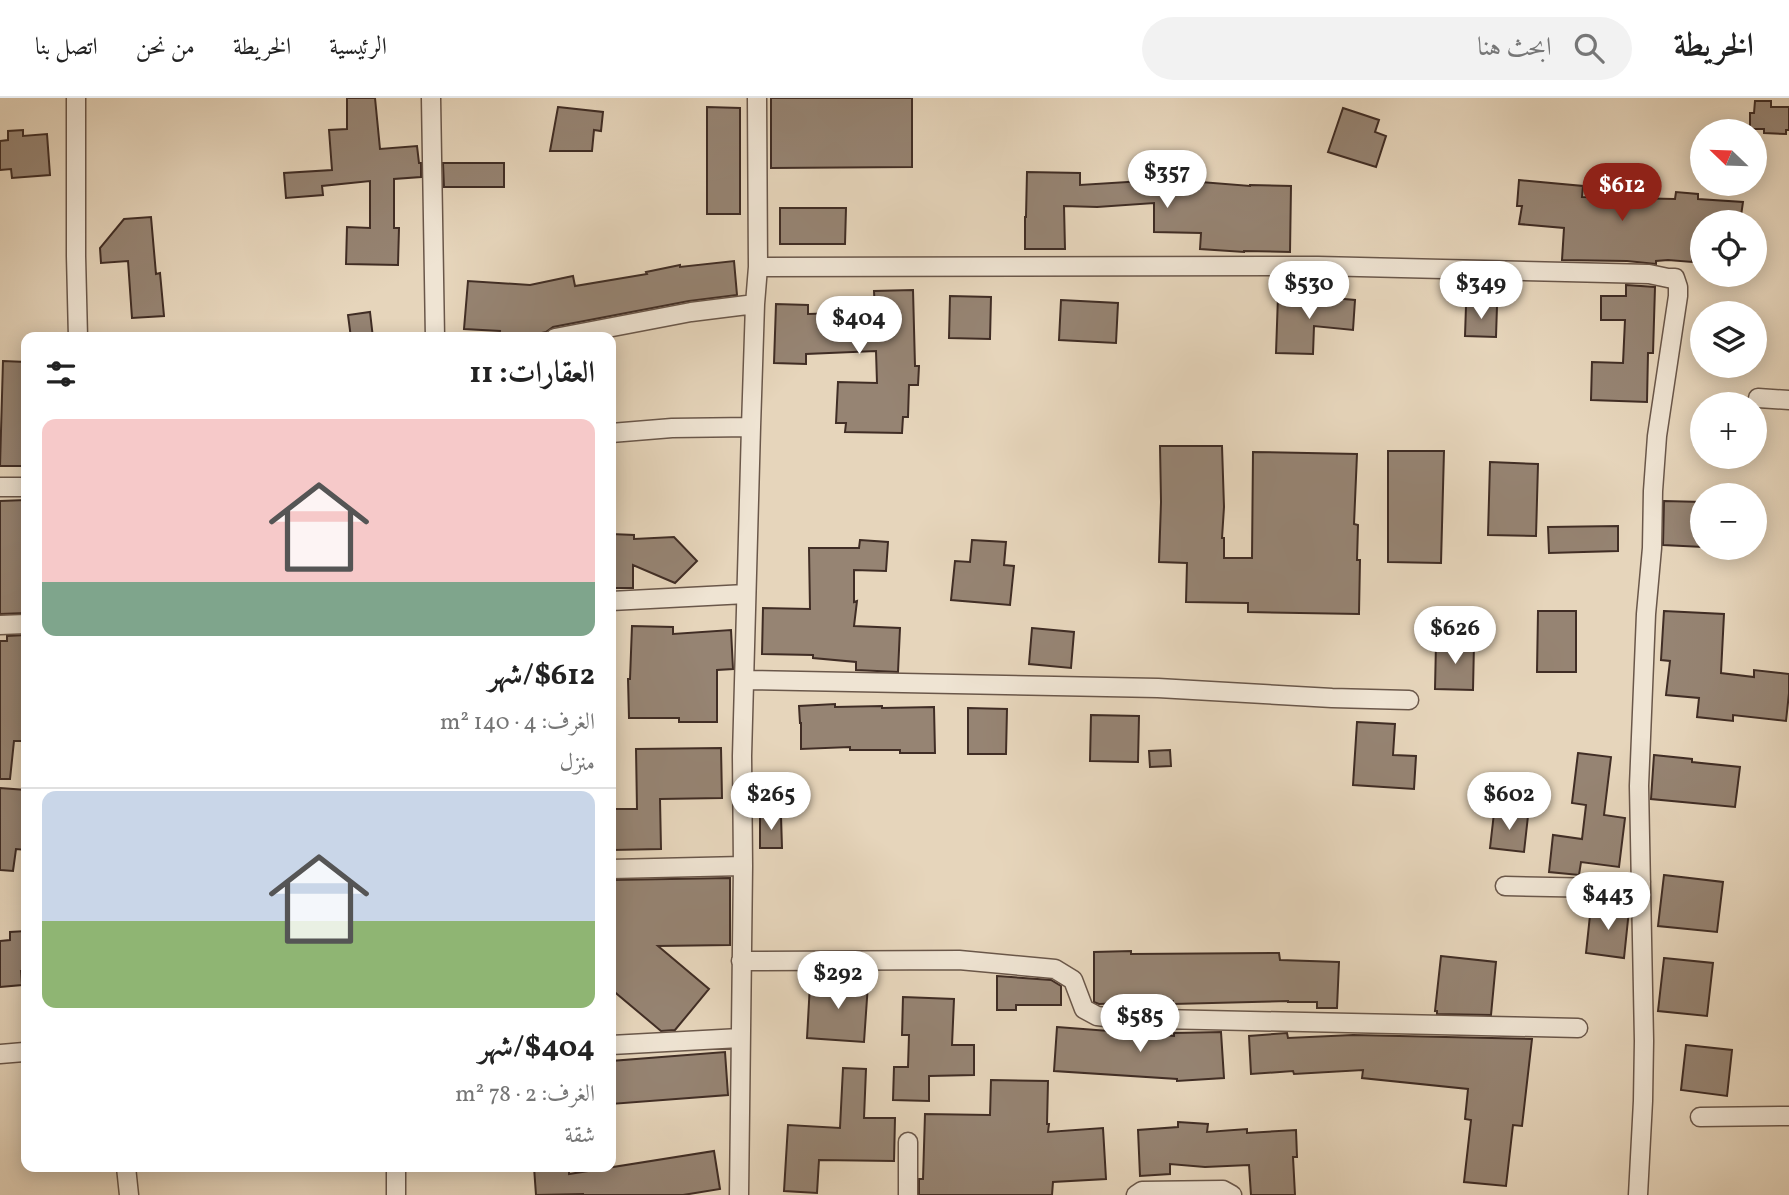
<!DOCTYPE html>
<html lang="ar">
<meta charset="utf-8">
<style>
body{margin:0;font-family:Vollkorn,Amiri,serif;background:#f2f2f2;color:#222;direction:rtl;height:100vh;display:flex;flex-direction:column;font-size:26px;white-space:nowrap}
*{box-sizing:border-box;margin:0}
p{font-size:23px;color:#767676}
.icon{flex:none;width:38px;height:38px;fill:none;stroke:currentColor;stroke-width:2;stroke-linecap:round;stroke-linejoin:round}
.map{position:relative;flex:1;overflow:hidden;direction:ltr}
.side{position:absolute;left:21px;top:234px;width:595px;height:840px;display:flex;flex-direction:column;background:#fff;border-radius:14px;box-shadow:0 4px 18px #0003;direction:rtl}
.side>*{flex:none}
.needle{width:46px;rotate:293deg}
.fabs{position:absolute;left:1690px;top:21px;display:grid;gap:14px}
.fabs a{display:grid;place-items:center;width:77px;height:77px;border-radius:50%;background:#fff;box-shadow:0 4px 18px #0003;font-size:35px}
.price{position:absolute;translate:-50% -60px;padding:0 16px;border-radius:24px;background:#fff;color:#222;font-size:23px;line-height:46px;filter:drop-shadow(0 2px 4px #0008)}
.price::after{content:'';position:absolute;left:50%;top:42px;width:21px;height:16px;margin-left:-10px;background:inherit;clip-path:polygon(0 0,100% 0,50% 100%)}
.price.selected{background:#8f2418;color:#fff}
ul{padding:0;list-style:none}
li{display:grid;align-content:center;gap:14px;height:371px;padding:0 21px}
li+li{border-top:2px solid #e0e0e0}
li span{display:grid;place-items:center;height:217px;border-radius:14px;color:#555}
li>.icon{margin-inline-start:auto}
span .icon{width:126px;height:126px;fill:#fffc;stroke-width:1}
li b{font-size:30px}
h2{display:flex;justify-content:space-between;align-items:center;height:84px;padding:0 21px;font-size:30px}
header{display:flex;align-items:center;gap:42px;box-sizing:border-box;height:98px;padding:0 35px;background:#fff;border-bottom:2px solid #e0e0e0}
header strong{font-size:33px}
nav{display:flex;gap:38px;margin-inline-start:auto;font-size:24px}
.search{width:490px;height:63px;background:#f2f2f2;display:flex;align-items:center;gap:18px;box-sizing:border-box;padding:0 24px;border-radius:38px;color:#767676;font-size:26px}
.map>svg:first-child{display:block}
</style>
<header>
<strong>الخريطة</strong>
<div class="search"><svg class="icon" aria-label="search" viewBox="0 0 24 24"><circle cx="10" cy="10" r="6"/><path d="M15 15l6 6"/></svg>ابحث هنا</div>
<nav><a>الرئيسية</a><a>الخريطة</a><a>من نحن</a><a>اتصل بنا</a></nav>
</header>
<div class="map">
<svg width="1789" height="1097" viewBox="0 0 1789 1097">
<rect width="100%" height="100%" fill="#e6d5bb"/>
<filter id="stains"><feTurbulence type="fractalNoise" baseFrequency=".00286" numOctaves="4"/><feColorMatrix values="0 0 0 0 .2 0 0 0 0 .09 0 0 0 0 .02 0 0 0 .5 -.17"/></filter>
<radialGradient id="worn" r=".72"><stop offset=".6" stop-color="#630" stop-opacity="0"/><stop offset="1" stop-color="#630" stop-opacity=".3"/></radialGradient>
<path fill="#968473" stroke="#402d25" stroke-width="2" d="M347 0H375L380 51 417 48 419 65H421V79L394 81V130H399L398 167 346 166 347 129 370 130V83L322 88 323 97 286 100 284 75 332 72 329 32 347 31Z
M771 0H912V69L771 70Z
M1755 3H1771V9H1789V32H1786V36L1764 35V31H1750V15H1754Z
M558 9 603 14 601 33 594 32 592 53H550Z
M707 9 740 10V116H707Z
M1343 10 1379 22 1375 34 1386 38 1376 69 1328 54Z
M23 32V38L47 36 50 77 12 80 11 71 0 72V43L8 42V33Z
M443 65H504V89H444Z
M1027 74 1080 75V87L1160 82 1188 83 1250 88V87L1291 88 1290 154 1244 153V154L1200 151 1201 135 1154 134V105L1097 109 1064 108 1065 151H1025V119H1026Z
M1519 82 1583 88 1582 99 1675 101 1676 94 1698 96V101L1743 104 1741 118 1730 117V124H1703V142H1694L1692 164 1668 162 1656 163V166L1627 163 1562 162 1564 130 1519 126 1522 108H1517Z
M780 110H846L845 146H780Z
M151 119 156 176 160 175 164 218 132 220 128 163 101 165 100 150 124 121Z
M734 163 737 197 689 203 553 229 546 234 519 240H499L500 233 464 231 468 183 530 187 573 178 575 188 647 176 646 174 680 167V169Z
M1626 187 1655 189 1653 255H1648L1647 304 1591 302 1592 264 1623 265 1625 222H1601V198H1626Z
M913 192 915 268H919L918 287H909L908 319H903L902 335 845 334 846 325H836L838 284 877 285 876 253 806 256V266L774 265 776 206 808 207V216L875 214 874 193Z
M950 198 991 199 990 241 949 240Z
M1278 198 1321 199 1355 202 1353 232 1314 228 1313 256 1276 255Z
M1061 202 1118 205 1116 245 1059 242Z
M1466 208H1497L1496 239 1465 238Z
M370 214 373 240H351L348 217Z
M3 263 26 264V368H0Z
M1160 348H1222L1224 409 1222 440H1224V460H1252L1253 354 1357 356 1354 426 1358 427 1357 462H1360L1359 516 1248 514V505L1186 504 1187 465 1159 464 1161 404Z
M1388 353H1444L1441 465 1388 464Z
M1490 364 1538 366 1536 438 1488 437Z
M26 402V515L0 516V403Z
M1664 403 1703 404V449L1663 447Z
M1618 428V453L1549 455 1548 429Z
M611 436 634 437V441L674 439 697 463 675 485 633 467V490H611Z
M860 442 888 444 886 473 854 472V504L857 503 854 528 900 530 898 574 856 572V564L813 560V557L762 556 763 510 810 511 809 450H859Z
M972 442 1006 444 1004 467 1014 468 1010 507 951 502 955 463 970 464Z
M1538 513H1576V574H1537Z
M1664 513 1724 516 1721 575 1754 579V572L1789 576V595L1786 623 1733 617V623L1697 619 1699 600 1666 597 1670 563 1661 562Z
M632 528 673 529V536L731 532 733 571 717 572V624H679V620H629L628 581H630Z
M1032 530 1074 534 1071 570 1029 566Z
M26 537V643H14L10 681H0V543H7V538Z
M1436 545H1474L1473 592 1435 591Z
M835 606V609L882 608V610L934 609 935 655H900V652H850V649L801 651V625H800L799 608Z
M968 610 1007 611 1006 656H968Z
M1091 617 1139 618 1138 664 1090 663Z
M1357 624 1395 626 1393 657 1416 658 1414 691 1353 687Z
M721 650 722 700 660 701 661 751 612 752V711H637L636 651Z
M1170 652 1171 668 1150 669 1149 653Z
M1578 655 1611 659 1604 717 1625 720 1619 769 1581 764 1579 777 1549 774 1553 737 1582 741 1586 707 1572 705Z
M1654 657 1692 661V664L1740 669 1735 709 1651 701Z
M0 690 26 692V752L16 751 13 773 0 772Z
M1494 715 1528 718 1524 754 1490 750Z
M781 718 782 750H760V719Z
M1664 777 1723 784 1717 834 1658 828Z
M730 780V847L658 848 709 891 675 932 661 933 611 891V782Z
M1591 808 1629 812 1624 860 1586 855Z
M26 833V873H21L22 887 0 889V843L10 842V834Z
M1131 853V856L1279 855 1280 862 1339 864 1337 910H1317V904H1288V903L1173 906V903L1099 906 1094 904V854Z
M1441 858 1496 864 1491 917 1437 916V913H1435Z
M1664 860 1713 865 1707 918 1658 913Z
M997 878 1051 882 1061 888V907H1016V912H997Z
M822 883 868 886 864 944 807 940 810 886 822 887Z
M903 899 954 901 952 947H974V977L929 978V1003L893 1002 894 969H908L909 937H902Z
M1057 929 1174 938V935L1221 934 1224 980 1177 983V981L1054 973Z
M1287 935 1288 940 1353 937 1532 941 1522 1028 1513 1027 1506 1088 1464 1084 1471 1022 1465 1021 1468 991 1362 980 1363 972 1294 976 1293 973 1251 976 1249 938Z
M1686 947 1732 952 1727 998 1681 992Z
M725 954 728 997 611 1006V963Z
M843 970 866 971 864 1020H895L894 1063 819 1062 817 1095 784 1093 788 1027 840 1030Z
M991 982 1048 983 1047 1026H1049L1048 1034 1103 1030 1106 1081 1053 1084 1052 1097H919V1081H923L925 1016 990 1017Z
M1178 1024 1208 1026 1207 1034 1247 1031V1035L1296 1032 1297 1059H1293L1295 1097H1251L1249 1067 1205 1069 1170 1066V1076L1140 1078 1138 1032 1178 1029Z
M714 1053 720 1091 683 1097H583V1096L536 1097 534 1069H569V1076Z"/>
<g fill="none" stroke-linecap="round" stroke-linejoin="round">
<g stroke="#6a574a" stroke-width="21">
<path id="minor" d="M76 0V158L78 240
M431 0 435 240
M758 169 1318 168 1649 176 1668 180H1675L1678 189V198L1657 338 1653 393 1652 450 1646 516 1639 688 1644 943 1643 1003 1638 1097
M555 240 691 214 755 206
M1758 300 1789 302
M611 335 672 330 751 329
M0 389H26
M611 503 746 496
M0 527 26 526
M745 582 1158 590 1332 600 1409 602
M611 771 743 768
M1505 788 1604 790 1641 784
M741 863 959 862 1055 871 1073 882 1084 911 1097 918 1115 920 1578 930
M611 947 740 940
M0 956 24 954
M1700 1019 1789 1018
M126 1069 129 1097
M396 1097V1069
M739 1097 743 768 742 658 751 329 755 206 758 169 757 0
M908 1097V1044
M1136 1097 1142 1093 1223 1092 1232 1097"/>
</g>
<use href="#minor" stroke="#efe4d3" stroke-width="18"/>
</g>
<rect width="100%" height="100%" filter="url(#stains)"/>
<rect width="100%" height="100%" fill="url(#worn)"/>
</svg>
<div class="fabs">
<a><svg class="needle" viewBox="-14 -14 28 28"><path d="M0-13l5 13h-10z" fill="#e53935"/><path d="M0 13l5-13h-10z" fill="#767676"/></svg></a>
<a><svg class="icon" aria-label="locate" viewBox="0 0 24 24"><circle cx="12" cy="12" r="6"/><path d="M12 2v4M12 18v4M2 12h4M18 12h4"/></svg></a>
<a><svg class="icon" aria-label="layers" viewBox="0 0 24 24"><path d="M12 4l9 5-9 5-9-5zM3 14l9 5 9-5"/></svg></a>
<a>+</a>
<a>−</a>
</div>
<b class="price" style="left:1167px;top:112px">$357</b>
<b class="price selected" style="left:1622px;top:125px">$612</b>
<b class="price" style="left:1309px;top:223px">$530</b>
<b class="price" style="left:1481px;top:223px">$349</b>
<b class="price" style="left:859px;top:258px">$404</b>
<b class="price" style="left:1455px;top:568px">$626</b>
<b class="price" style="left:771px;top:734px">$265</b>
<b class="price" style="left:1509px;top:734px">$602</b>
<b class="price" style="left:1608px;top:834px">$443</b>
<b class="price" style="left:838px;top:913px">$292</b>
<b class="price" style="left:1140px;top:956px">$585</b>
<section class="side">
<h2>العقارات: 11<svg class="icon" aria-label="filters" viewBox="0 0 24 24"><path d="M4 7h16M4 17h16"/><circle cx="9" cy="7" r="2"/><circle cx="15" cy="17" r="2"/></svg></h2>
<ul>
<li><span style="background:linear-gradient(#f6c9c9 75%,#7fa58c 0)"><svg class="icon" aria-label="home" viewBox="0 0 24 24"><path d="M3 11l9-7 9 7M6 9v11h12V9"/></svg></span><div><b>$612/شهر</b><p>الغرف: 4 · 140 m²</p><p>منزل</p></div></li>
<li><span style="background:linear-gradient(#c9d6e8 60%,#8fb573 0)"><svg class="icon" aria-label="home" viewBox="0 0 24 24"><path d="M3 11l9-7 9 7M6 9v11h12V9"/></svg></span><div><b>$404/شهر</b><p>الغرف: 2 · 78 m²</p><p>شقة</p></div></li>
</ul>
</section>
</div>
